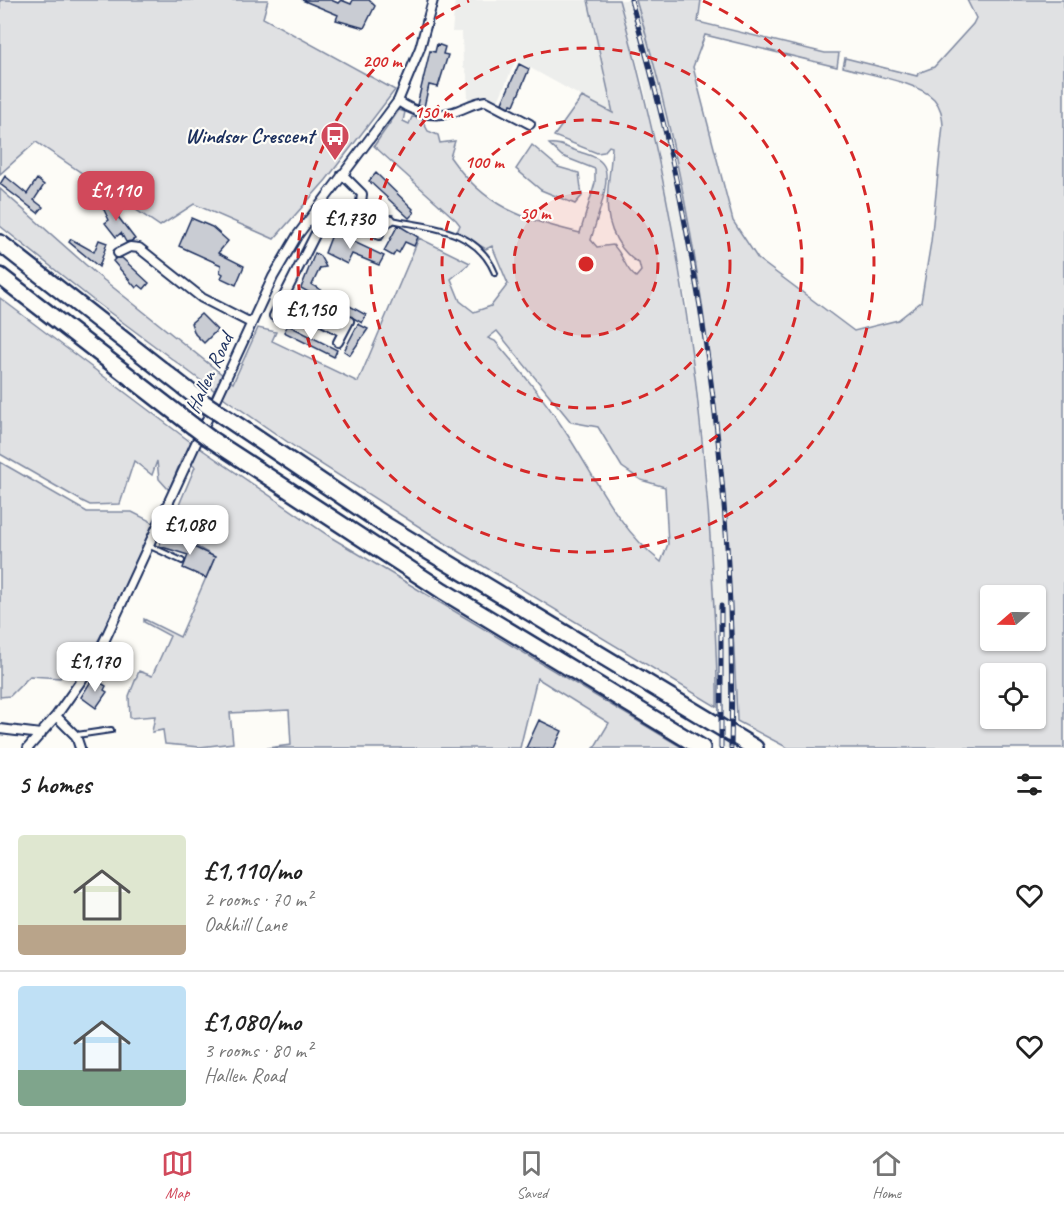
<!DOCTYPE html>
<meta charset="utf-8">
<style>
body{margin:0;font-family:Caveat,sans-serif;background:#f6f6f6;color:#222;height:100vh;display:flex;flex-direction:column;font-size:22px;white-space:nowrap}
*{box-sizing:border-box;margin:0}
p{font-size:20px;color:#767676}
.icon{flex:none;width:33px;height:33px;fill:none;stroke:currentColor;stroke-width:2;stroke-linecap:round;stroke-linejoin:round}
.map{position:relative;height:748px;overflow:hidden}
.drawer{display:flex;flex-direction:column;background:#fff;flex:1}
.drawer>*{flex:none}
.needle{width:39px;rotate:250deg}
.tools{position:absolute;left:980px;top:585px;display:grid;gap:12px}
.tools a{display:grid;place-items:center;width:66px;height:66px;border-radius:6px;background:#fff;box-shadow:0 2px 4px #0004;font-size:30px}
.price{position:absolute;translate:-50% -51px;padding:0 14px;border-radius:12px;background:#fff;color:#222;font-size:20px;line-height:39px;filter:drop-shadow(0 2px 3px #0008)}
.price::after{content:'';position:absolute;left:50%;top:36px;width:18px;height:14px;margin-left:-9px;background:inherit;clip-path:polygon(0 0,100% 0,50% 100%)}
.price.active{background:#d1495b;color:#fff}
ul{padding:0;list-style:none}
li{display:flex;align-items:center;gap:18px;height:150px;padding:0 18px}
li+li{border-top:2px solid #e0e0e0}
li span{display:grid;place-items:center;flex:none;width:168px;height:120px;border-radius:6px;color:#555}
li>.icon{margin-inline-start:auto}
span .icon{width:72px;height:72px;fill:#fffc;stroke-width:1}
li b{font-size:26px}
h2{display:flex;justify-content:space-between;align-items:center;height:72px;padding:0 18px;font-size:26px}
.dock{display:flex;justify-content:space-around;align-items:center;height:84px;border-top:2px solid #e0e0e0;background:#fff;font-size:16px;color:#767676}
.dock a{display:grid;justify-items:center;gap:3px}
.dock .active{color:#d1495b}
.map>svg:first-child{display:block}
</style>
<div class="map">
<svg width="1064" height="748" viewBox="0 0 1064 748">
<rect width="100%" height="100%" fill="#fdfcf7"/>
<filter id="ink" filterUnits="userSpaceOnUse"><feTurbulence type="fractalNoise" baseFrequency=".0167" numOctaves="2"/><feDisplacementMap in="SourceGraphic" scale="12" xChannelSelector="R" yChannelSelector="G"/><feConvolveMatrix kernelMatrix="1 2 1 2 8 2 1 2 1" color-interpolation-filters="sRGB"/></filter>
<g filter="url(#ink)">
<path fill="#edeeec" d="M455 0H588L613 114 516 60 498 101 480 96 468 101 467 75 465 68H463L462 32H452Z
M619 0H636L649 44 703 296 726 494 732 590 736 748H717L718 699 707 471 687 304 644 86Z"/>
<path fill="#e0e1e3" stroke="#7e88a0" stroke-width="1.5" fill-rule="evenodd" d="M0 0H268L263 18 395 90 326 180 274 239 194 204 160 226 36 142 0 174Z
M588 0H619C672 188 702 376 712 571 714 616 718 662 717 707L440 540 302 452 227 400 93 300 0 226V189L95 273 233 383 258 328 276 332 272 341 358 382 419 238 470 263 451 279 460 301 474 312 491 306 508 284 492 246 486 249 457 232 460 225 456 220 374 146 399 110 405 112 403 121 409 124 412 117 421 118 428 131 438 135 440 143 455 141 450 157C485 207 522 219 580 233L595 183V169L562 156 549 144C559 142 569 149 580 152 588 155 599 157 604 166 612 181 595 223 591 240L597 247 613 245C624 255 624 269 636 277L641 271 639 263C634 261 626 253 622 248 598 215 610 186 612 147L609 146 604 152 597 153 554 136 582 97 613 113ZM497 331 571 422 598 427 622 467 641 480 665 487 668 544 661 562C616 527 594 474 563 428 543 397 519 369 495 341L488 338Z
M636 0H701L698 22 825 53H839L837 67 705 35 693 67 733 221 758 259 854 331 898 320 921 302 931 242 943 125C942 115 941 107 934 99 918 82 866 74 843 67L845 58 917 76 918 73 934 67 973 24 976 18 967 0H1064V748H788L737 721C728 476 706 236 636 0ZM990 596H1035V640H990ZM990 674H1035V718H990Z
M532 145 558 167 579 173 582 196 575 204 541 190 516 169Z
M0 298 188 440 332 538 683 748H594L609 723 537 678 520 748H267L291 745 289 710 230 713 233 743 200 747 165 744 163 730 152 732 155 716 130 718 129 696 139 671 152 676 170 636 144 622V619L180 637 215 557C198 548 183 538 166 529L171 524 195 467 182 458 169 490 159 479 157 461 152 475 134 461 120 504 90 505 82 501 0 454Z
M0 462 87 512H132L154 523 105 628 91 653 70 665 60 678 30 676 10 696 0 697Z"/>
<path fill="#c9ccd3" stroke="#1b2f5e" stroke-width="1.5" d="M302 0H331L338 3 341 0 351 4 353 0H369L375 6 364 28 336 20 338 15Z
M437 44 445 47 443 54 448 55 438 87 429 85 424 107 417 105 430 51 435 52Z
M519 64 529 69 514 105 511 104 510 107 502 103Z
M376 173 413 209 412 210 414 213 409 218 369 181Z
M5 176 27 194 37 179 44 185 34 200 43 207 38 213 0 184Z
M111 200 119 218 135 239 131 241 126 242 121 233 116 237 105 223 109 220 101 204Z
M191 218 212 227 228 241 218 253 244 266 236 285 221 278 223 274 220 272 221 265 179 246Z
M398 225 418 237 414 246 405 242 399 253 396 251 393 256 384 251Z
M333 232 384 256 379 265 352 254 347 264 325 253Z
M71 239 94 252 99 240 107 243 99 267 69 242Z
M315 253 320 256 326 267 320 268 312 285 366 315 362 323 301 288Z
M116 258H122L149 283 144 289 139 285 136 288 113 261Z
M201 314 217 330 204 343 195 334 191 323Z
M358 324 368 329 350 355 344 351Z
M288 325 337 350 334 357 284 332Z
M164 533 215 557 206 578 183 568 188 555 159 546Z
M93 678 106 686 104 690 107 692 96 708 81 697Z
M539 720 562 731 554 748H526Z"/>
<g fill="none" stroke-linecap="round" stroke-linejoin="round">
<g stroke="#1b2f5e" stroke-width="8">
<path id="lane" d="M391 220C432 228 477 229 495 273
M150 546 182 561
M77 735 111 730"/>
</g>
<g stroke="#1b2f5e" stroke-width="12">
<path id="street" d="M398 101C415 113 432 118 453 112 464 109 474 102 486 101L530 124
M360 212 380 226
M379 235 380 226 391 220
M118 253 130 247 139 248 202 298 251 323
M281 300 343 332
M274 316 316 233C328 220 348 224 360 212L362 194 342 174
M338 342 349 321
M56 716 76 736 80 748
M0 729 41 734
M28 748 56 716 95 661 273 277 297 236 398 101 420 48 433 0"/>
</g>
<g stroke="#1b2f5e" stroke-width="20">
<path id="highway" d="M0 243 204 403
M0 276 193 426
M222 415 385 525 755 748
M209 438 443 591 702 748"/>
</g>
<use href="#lane" stroke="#fdfcf7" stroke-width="4"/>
<use href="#street" stroke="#fdfcf7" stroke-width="8"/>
<use href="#highway" stroke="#fdfcf7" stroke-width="15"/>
<g stroke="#1b2f5e" stroke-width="5">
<path id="rail" d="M631 0C701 242 737 496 731 748
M721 748V606"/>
</g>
<use href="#rail" stroke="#fdfcf7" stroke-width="3" stroke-dasharray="9" stroke-linecap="butt"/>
<g stroke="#1b2f5e" stroke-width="20" stroke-linecap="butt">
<path id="highway-bridge" d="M204 403 222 415
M193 426 209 438"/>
</g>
<use href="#highway-bridge" stroke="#fdfcf7" stroke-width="15"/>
</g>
</g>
<circle cx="586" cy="264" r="72" fill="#d62828" fill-opacity=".12"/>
<g fill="none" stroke="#d62828" stroke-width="3" stroke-dasharray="10 8">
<circle cx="586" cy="264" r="72"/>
<circle cx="586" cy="264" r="144"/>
<circle cx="586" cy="264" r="216"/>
<path d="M703 1A288 288 0 1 1 469 1"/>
</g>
<defs>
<g id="bus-pin" transform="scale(1.5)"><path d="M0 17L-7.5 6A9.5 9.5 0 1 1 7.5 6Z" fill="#d1495b" stroke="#fdfcf7"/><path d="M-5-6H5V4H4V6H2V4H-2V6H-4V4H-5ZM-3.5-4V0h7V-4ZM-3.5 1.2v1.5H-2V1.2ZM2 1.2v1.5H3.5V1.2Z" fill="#fff"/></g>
</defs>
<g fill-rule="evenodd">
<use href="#bus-pin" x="335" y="136"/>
</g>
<g text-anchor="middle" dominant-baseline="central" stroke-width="4.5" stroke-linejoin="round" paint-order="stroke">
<g font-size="21" font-weight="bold" fill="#1b2f5e" stroke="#fdfcf7" text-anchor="end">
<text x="314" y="136">Windsor Crescent</text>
</g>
<g font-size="21" fill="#1b2f5e" stroke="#fdfcf7">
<text transform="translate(209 373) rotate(-65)">Hallen Road</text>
</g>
</g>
<circle cx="586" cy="264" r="9" fill="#d62828" stroke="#fdfcf7" stroke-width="3"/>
<g font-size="18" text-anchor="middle" font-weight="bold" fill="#d62828" stroke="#fdfcf7" stroke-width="4.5" stroke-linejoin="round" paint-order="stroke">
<text x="382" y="67">200 m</text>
<text x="433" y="118">150 m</text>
<text x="484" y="168">100 m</text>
<text x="535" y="219">50 m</text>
</g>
</svg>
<div class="tools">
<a><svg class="needle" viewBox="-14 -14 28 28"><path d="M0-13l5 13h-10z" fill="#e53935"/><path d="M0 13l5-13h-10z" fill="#767676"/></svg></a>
<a><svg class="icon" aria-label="locate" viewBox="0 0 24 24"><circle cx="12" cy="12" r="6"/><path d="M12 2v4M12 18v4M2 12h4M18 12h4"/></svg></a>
</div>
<b class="price active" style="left:116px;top:222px">£1,110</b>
<b class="price" style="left:350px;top:250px">£1,730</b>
<b class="price" style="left:311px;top:341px">£1,150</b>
<b class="price" style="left:190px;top:556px">£1,080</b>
<b class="price" style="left:95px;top:693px">£1,170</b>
</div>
<section class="drawer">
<h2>5 homes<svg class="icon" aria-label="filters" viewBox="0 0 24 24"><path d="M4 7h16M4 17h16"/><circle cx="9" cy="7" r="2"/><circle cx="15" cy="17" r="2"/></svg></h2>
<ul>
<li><span style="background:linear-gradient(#dfe7d0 75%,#b9a48a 0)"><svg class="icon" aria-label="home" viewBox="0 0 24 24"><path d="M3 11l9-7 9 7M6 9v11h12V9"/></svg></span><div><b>£1,110/mo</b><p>2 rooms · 70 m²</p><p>Oakhill Lane</p></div><svg class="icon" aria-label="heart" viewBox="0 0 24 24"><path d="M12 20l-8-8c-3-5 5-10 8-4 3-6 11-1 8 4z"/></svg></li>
<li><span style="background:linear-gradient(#bfe0f5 70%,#7fa58c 0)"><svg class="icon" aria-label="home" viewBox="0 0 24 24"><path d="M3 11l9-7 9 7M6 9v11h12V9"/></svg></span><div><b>£1,080/mo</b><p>3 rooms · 80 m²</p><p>Hallen Road</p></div><svg class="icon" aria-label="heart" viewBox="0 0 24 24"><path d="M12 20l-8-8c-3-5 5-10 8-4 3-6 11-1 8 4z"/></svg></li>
</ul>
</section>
<nav class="dock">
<a class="active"><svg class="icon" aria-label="map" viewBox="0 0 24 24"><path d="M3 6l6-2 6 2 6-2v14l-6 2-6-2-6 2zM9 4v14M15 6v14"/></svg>Map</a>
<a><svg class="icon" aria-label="saved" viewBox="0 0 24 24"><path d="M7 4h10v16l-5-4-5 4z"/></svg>Saved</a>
<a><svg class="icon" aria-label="home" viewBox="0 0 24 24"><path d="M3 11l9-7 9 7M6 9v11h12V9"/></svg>Home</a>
</nav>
